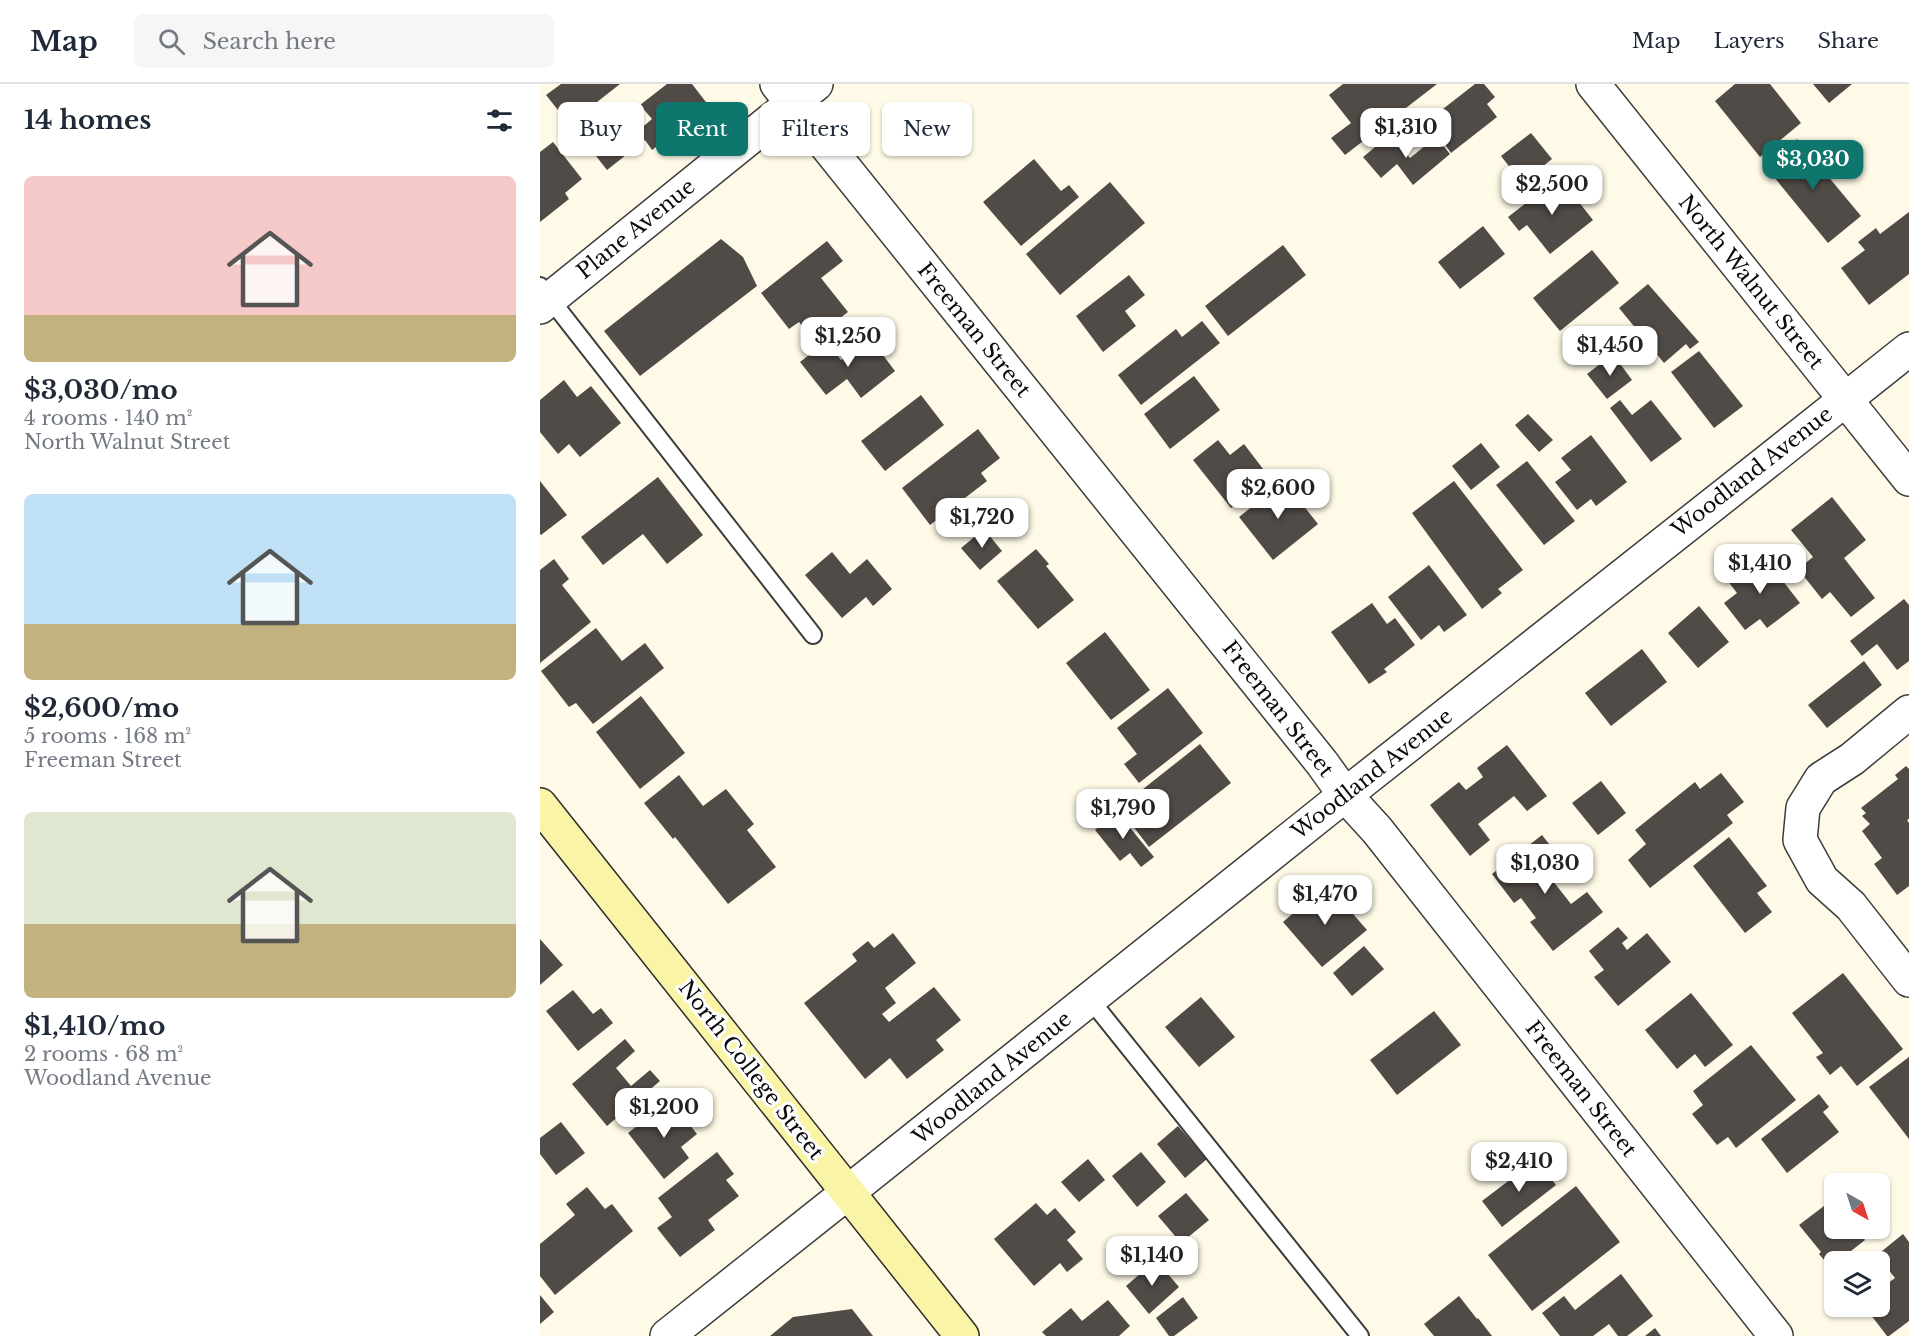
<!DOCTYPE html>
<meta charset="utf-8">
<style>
body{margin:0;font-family:"Libre Baskerville",serif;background:#f6f6f7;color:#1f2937;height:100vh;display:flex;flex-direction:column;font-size:22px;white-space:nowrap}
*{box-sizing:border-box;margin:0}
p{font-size:20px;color:#747a83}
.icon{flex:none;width:33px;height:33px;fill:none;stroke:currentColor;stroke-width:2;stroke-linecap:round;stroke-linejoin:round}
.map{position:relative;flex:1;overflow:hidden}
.panel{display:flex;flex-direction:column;background:#fff;width:540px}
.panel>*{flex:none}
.top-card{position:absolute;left:18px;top:18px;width:570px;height:54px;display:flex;gap:12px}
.needle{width:39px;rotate:141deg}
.tools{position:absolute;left:1284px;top:1089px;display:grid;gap:12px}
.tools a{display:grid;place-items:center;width:66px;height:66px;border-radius:9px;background:#fff;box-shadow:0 2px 4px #0004;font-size:30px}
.price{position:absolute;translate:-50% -51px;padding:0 14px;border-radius:12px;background:#fff;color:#222;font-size:20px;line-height:39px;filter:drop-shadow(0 2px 3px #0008)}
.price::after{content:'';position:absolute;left:50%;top:36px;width:18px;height:14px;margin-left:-9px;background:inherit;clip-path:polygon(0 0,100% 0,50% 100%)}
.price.on{background:#0f766e;color:#fff}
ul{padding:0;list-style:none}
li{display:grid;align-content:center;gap:12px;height:318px;padding:0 24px}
li span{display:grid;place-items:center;height:186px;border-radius:9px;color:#555}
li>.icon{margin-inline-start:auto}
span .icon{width:108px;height:108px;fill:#fffc;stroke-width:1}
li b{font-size:26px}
h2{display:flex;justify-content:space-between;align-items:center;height:72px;padding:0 24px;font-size:26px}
.tag{padding:0 21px;border-radius:9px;background:#fff;box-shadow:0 2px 4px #0004;font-size:21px;line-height:54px}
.tag.on{background:#0f766e;color:#fff}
header{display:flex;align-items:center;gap:36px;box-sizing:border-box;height:84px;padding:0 30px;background:#fff;border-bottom:2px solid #e0e1e3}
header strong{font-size:28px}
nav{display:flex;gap:33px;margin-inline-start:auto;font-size:21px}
.search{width:420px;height:54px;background:#f6f6f7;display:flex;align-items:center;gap:15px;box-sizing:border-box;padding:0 21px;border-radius:9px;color:#747a83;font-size:22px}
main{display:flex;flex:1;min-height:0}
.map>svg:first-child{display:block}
</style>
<header>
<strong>Map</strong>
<div class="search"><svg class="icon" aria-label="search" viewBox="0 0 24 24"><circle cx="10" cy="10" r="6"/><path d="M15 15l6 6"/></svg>Search here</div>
<nav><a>Map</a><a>Layers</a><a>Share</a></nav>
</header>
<main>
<section class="panel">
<h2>14 homes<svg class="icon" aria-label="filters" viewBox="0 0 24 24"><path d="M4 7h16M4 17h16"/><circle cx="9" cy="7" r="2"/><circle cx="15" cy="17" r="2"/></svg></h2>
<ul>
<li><span style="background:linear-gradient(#f6c9c9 75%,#c2b280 0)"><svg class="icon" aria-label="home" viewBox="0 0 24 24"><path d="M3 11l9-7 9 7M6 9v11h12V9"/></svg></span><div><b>$3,030/mo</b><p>4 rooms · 140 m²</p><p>North Walnut Street</p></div></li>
<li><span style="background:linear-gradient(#bfe0f5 70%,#c2b280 0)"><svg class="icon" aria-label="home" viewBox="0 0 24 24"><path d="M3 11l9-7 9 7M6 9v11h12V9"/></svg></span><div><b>$2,600/mo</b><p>5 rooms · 168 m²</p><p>Freeman Street</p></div></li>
<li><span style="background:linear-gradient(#dfe7d0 60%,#c2b280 0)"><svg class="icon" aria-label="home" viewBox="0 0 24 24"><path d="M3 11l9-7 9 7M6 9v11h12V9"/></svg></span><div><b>$1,410/mo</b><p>2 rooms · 68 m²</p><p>Woodland Avenue</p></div></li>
</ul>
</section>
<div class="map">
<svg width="1369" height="1252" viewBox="0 0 1369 1252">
<rect width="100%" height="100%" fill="#fefae7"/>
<path fill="#514b47" d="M21 0H80L29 40 6 11Z
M127 0H152L169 22 112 66 105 56 67 86 45 58 69 39 79 52 93 41 98 47 112 35 100 21Z
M803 0H897L805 71 791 54 811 39 789 11Z
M935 0H944L955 13 947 20 957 33 911 69 894 45 905 37 899 28Z
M1195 0H1230L1261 39 1220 73 1175 17Z
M1273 0H1312L1289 19Z
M991 49 1012 75 982 99 961 72Z
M850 51 870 74 896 53 910 70 873 101 857 80 841 94 823 73Z
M1257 55 1321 132 1288 159 1225 82Z
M13 58 42 95 25 109 29 115 0 138V68Z
M494 75 521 107 529 101 539 113 481 162 443 118Z
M1019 93 1053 136 1010 170 987 141 979 147 968 133Z
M570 98 605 139 520 211 486 170Z
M1369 128V190L1329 221 1301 184 1325 166 1318 158 1336 144 1340 150Z
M943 142 965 170 920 205 898 178Z
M181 155 203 173 217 202 100 292 64 247Z
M287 157 303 177 281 194 308 228 273 255 259 238 249 245 221 209Z
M743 161 766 191 688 252 665 222Z
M1052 166 1079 199 1020 247 993 214Z
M589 191 605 211 585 227 596 242 563 268 536 232Z
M1108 200 1159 258 1150 265 1146 260 1124 279 1079 224Z
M662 237 680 259 601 321 578 291 636 245 642 253Z
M330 254 355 287 321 314 307 295 286 311 260 278 287 257 301 276Z
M1159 267 1203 322 1174 344 1131 288Z
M1073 270 1092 296 1067 315 1047 290Z
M654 292 680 326 630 365 604 330Z
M24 296 37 313 51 302 81 339 40 373 29 360 18 370 0 348V316Z
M381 311 404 341 345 387 321 357Z
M1080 316 1092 331 1111 316 1142 355 1111 378 1070 324Z
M988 330 1013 356 999 368 975 341Z
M438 345 460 374 441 389 447 397 390 441 362 404Z
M1051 351 1087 398 1056 422 1051 415 1037 426 1015 398 1031 386 1021 374Z
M678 356 690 371 704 360 730 394 691 424 653 376Z
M941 359 960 383 931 406 912 382Z
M987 377 1035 437 1004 461 956 401Z
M118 393 163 451 127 480 103 450 63 481 41 453Z
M0 397 27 431 1 451 0 450Z
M744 397 778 440 733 476 699 433Z
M914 397 983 486 958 505 962 509 942 525 872 429Z
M1292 413 1326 456 1304 474 1335 514 1311 533 1290 508 1282 515 1258 485 1273 473 1251 446Z
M444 445 462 467 440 486 421 464Z
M496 465 509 480 506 482 534 516 498 545 457 497Z
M292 468 310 490 327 475 352 505 333 522 326 513 302 534 265 491Z
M1221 469 1260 519 1227 544 1220 535 1205 546 1184 519 1197 509 1187 496Z
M14 475 29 495 22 501 51 538 0 579V486Z
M889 481 927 531 904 548 899 541 881 556 848 513Z
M1364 515 1369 521V577L1357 586 1337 560 1322 572 1310 557Z
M832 519 847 540 855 534 875 561 844 585 847 588 829 600 791 548Z
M1159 522 1189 558 1158 584 1128 549Z
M56 544 82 577 105 559 124 584 53 640 36 619 29 623 1 587Z
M565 548 610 606 571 636 526 579Z
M1102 565 1127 598 1071 642 1045 609Z
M1324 577 1342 601 1287 644 1268 621Z
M628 604 663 649 599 699 584 680 597 670 577 644Z
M101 612 145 669 100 705 56 648Z
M660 660 691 699 609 763 579 724Z
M967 661 1007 712 987 727 974 712 938 740 950 756 930 772 890 721 919 698 926 706 943 693 937 684Z
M1366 682 1369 685V735L1367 736 1369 739V802L1357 811 1334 780 1342 774 1322 747 1330 740 1322 732 1326 729 1321 724 1358 695 1355 691Z
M1181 689 1204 718 1187 731 1193 739 1110 804 1088 776 1106 760 1095 746 1155 698 1160 705Z
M139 691 163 722 186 705 214 740 207 746 236 783 188 820 135 753 133 755 104 719Z
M1061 697 1086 729 1058 751 1032 719Z
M577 728 614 773 601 783 590 769 580 777 555 746Z
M1002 751 1017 770 1002 783 1031 820 1047 808 1063 828 1013 867 990 838 996 834 981 814 974 819 952 790Z
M1189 753 1227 802 1217 809 1232 828 1205 849 1153 782Z
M787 800 827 846 782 883 743 838Z
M1078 843 1088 854 1082 859 1087 866 1107 849 1131 878 1078 922 1054 893 1064 886 1049 867Z
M353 849 376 879 345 904 356 919 342 930 349 938 394 903 421 936 396 956 404 966 367 995 350 974 325 995 264 919 317 877 312 870 328 857 334 864Z
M0 855 23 881 0 901Z
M824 862 844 885 812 912 793 889Z
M1303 889 1363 965 1317 1002 1301 982 1290 991 1276 973 1283 969 1252 929Z
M33 906 53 930 61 924 73 939 38 967 6 927Z
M1151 909 1193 961 1165 983 1155 970 1137 985 1105 946Z
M661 913 695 953 659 983 625 943Z
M894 927 921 961 857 1011 830 976Z
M85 955 95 967 76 984 91 1002 110 986 120 997 67 1042 32 1000Z
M1211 961 1256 1016 1196 1064 1188 1053 1177 1061 1152 1030 1163 1021 1153 1007Z
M1369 973V1055L1329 1003Z
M1279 1010 1289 1023 1283 1028 1299 1048 1247 1089 1221 1055Z
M130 1016 157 1050 141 1063 149 1074 124 1095 88 1049Z
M21 1038 45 1069 16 1091 0 1070V1054Z
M638 1042 667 1075 645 1094 617 1060Z
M177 1068 194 1090 186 1096 199 1112 168 1136 175 1146 140 1173 117 1144 132 1133 118 1114Z
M601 1068 626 1098 597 1123 572 1092Z
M548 1075 565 1096 539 1118 521 1098Z
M996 1076 1016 1101 962 1143 942 1117Z
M1036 1102 1080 1158 992 1227 948 1171Z
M47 1103 65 1125 72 1120 93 1147 15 1211 0 1192V1160L35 1131 26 1120Z
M646 1109 669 1136 641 1159 618 1132Z
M496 1119 507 1131 515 1124 536 1148 527 1156 543 1175 527 1188 520 1179 494 1202 454 1155Z
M1284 1122 1294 1136V1144H1316L1325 1156 1297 1178H1294L1290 1183 1279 1170 1281 1168 1259 1141Z
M1363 1150 1369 1158V1237L1349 1252H1347L1324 1222H1340V1205L1355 1194 1337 1171Z
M616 1176 639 1203 609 1230 586 1202Z
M1081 1190 1113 1232 1087 1252H1078L1069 1240 1053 1252H1020L1002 1229 1024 1212 1035 1226Z
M0 1211 14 1228 0 1240Z
M919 1212 937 1235 938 1234 952 1252H894L884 1240Z
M643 1213 658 1234 634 1252H629L616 1234Z
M568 1216 590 1242 579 1252H506L502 1248 531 1224 542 1237Z
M312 1225 333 1252H230L253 1233Z
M1115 1244 1121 1252H1105Z"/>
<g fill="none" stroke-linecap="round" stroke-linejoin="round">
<g stroke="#3d3d3d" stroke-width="20">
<path id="lane" d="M0 202 273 551
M549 914 820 1252"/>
</g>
<g stroke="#3d3d3d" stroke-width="36">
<path id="street" d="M237 0 782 679 805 711 837 746 1236 1252
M1053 0 1369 395
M0 223 276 0
M1369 628 1312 675 1281 695 1263 724 1260 756 1282 796 1311 822 1369 896
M127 1252C352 1074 575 894 800 715 989 565 1180 416 1369 265"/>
</g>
<g stroke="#2c2c2c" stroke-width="36">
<path id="secondary" d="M0 721 422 1252"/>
</g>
<use href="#lane" stroke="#fff" stroke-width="16"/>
<use href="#street" stroke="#fff" stroke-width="33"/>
<use href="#secondary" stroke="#faf4a6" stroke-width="33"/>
</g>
<g text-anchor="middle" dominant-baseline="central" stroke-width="6" stroke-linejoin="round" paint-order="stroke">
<g font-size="21" fill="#0a0a0a" stroke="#fff">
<text transform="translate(96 145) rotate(-39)">Plane Avenue</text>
<text transform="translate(1211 198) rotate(51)">North Walnut Street</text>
<text transform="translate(434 246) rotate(51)">Freeman Street</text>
<text transform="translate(1212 388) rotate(-38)">Woodland Avenue</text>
<text transform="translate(738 625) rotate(52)">Freeman Street</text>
<text transform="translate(832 690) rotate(-38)">Woodland Avenue</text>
<text transform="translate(211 986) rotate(52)">North College Street</text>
<text transform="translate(452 994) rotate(-39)">Woodland Avenue</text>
<text transform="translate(1041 1005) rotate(52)">Freeman Street</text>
</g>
</g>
</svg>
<div class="tools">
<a><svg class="needle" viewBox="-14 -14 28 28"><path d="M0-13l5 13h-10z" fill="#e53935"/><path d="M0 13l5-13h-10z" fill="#747a83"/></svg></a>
<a><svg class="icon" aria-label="layers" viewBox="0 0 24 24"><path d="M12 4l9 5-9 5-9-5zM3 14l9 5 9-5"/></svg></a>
</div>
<b class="price" style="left:866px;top:75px">$1,310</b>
<b class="price on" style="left:1273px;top:107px">$3,030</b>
<b class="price" style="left:1012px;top:132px">$2,500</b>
<b class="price" style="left:308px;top:284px">$1,250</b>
<b class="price" style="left:1070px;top:293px">$1,450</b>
<b class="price" style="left:738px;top:436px">$2,600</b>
<b class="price" style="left:442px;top:465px">$1,720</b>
<b class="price" style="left:1220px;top:511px">$1,410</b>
<b class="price" style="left:583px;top:756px">$1,790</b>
<b class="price" style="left:1005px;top:811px">$1,030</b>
<b class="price" style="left:785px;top:842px">$1,470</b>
<b class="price" style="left:124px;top:1055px">$1,200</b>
<b class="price" style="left:979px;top:1109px">$2,410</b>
<b class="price" style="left:612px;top:1203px">$1,140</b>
<div class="top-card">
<a class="tag">Buy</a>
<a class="tag on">Rent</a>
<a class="tag">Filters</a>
<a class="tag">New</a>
</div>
</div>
</main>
